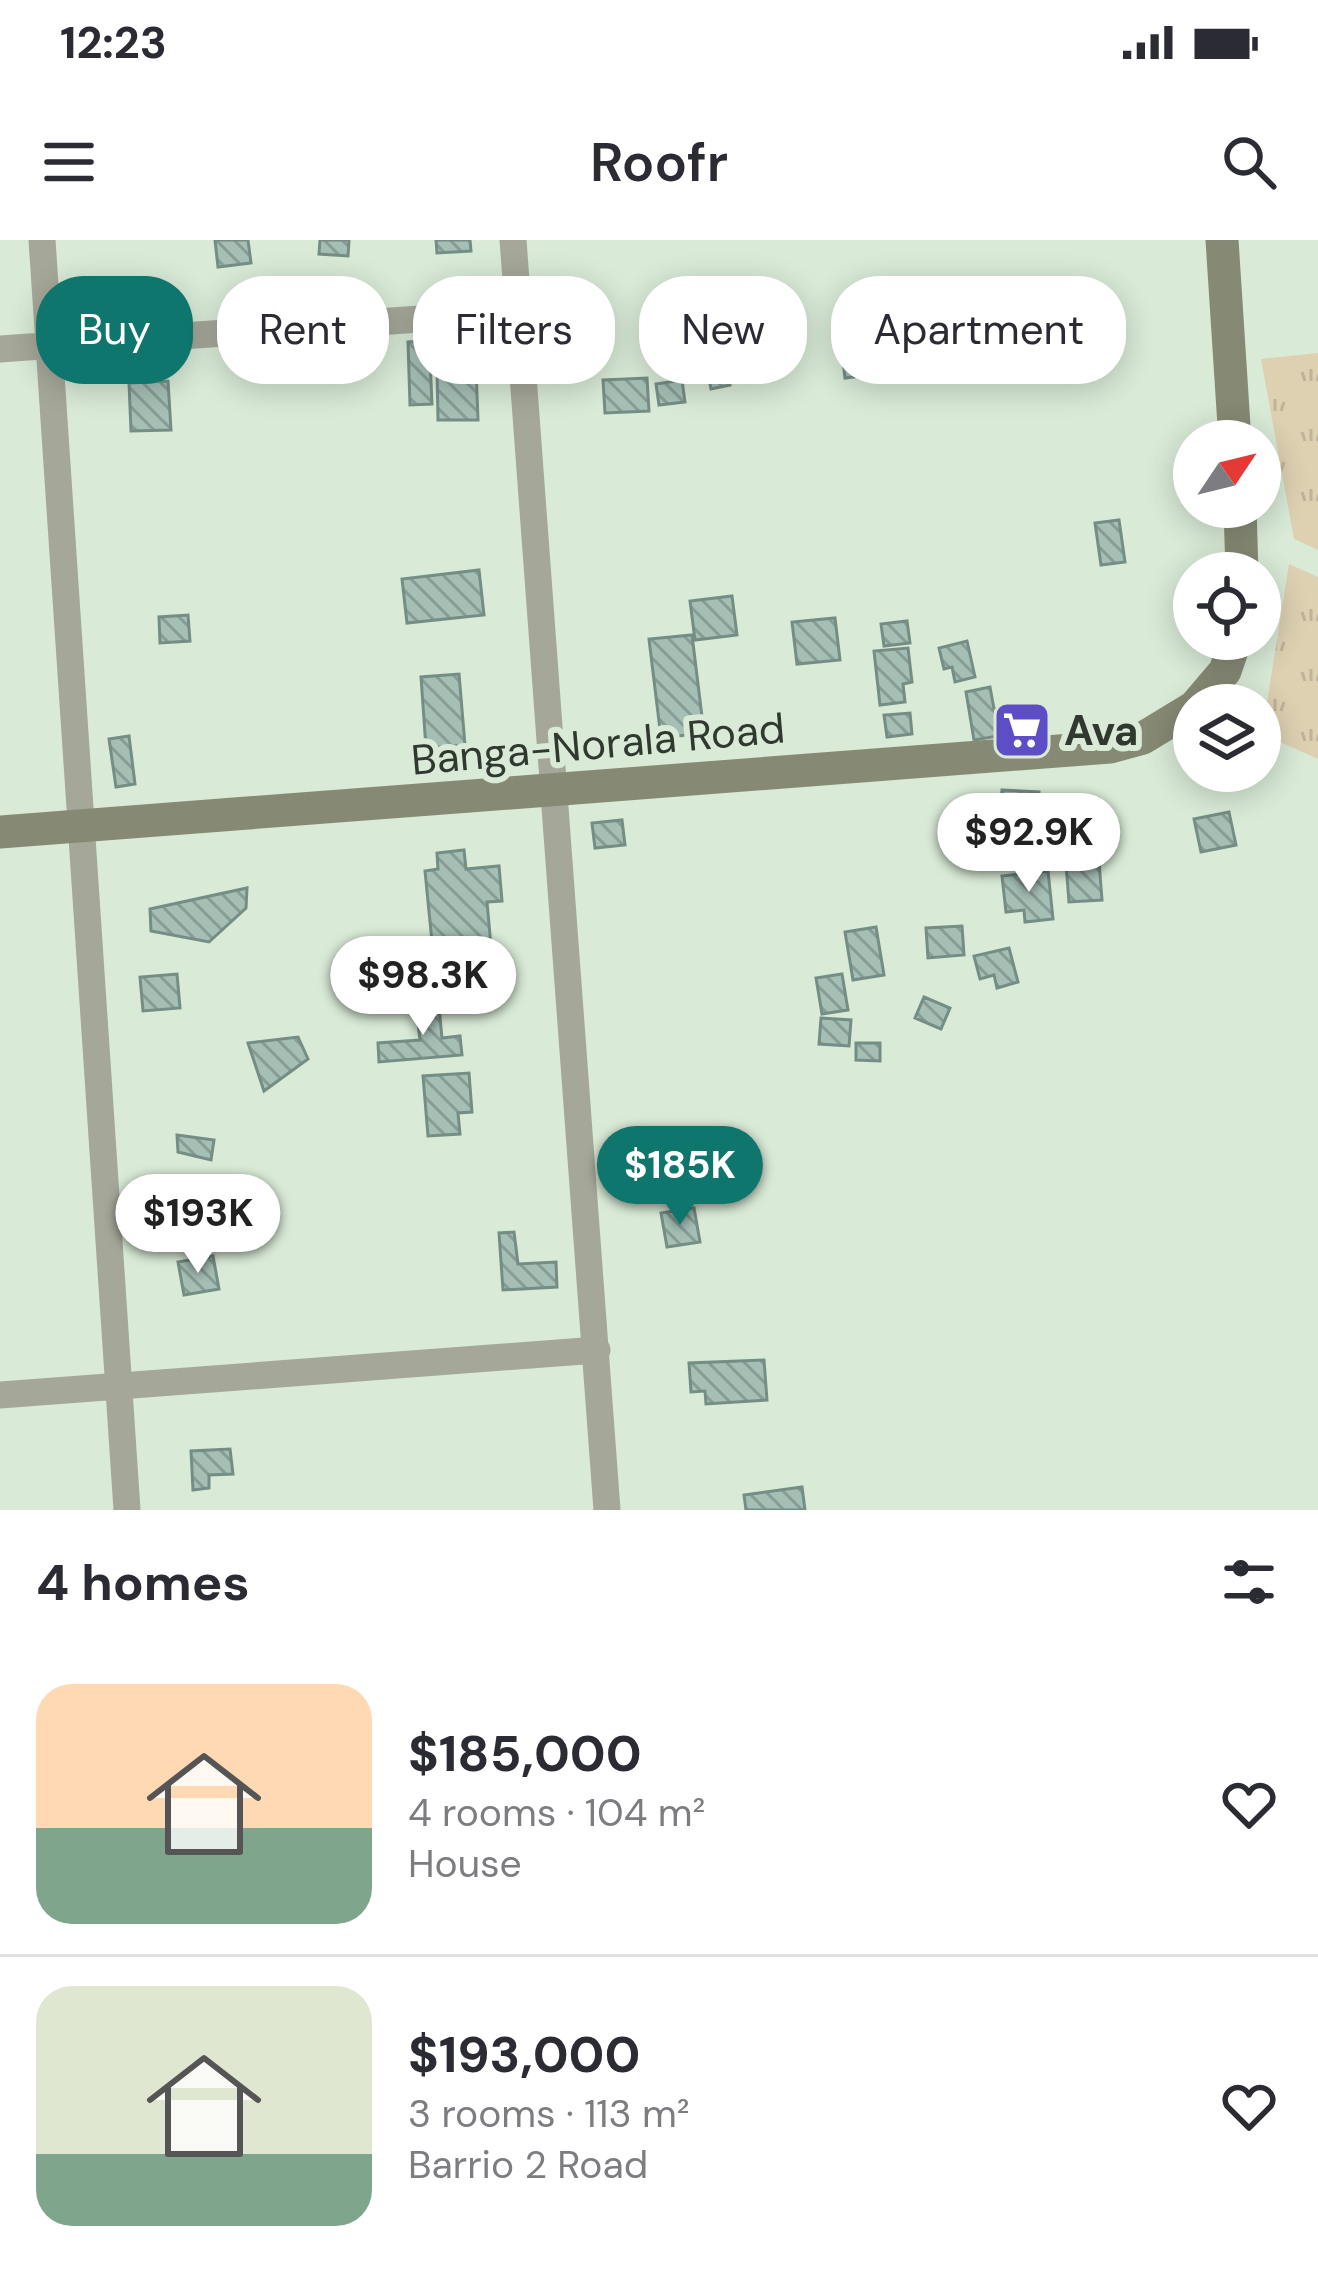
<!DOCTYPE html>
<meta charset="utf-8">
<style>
body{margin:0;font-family:"DM Sans",sans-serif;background:#f2f2f3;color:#2b2b33;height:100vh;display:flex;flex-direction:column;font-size:45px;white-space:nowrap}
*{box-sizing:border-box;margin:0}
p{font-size:39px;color:#7c7c81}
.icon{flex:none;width:66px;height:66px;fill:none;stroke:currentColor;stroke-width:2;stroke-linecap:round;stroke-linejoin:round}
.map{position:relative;height:1270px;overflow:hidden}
.side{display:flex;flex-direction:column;background:#fff;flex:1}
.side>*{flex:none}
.hud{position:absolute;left:36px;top:36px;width:1248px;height:108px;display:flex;gap:24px}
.needle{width:78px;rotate:55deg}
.controls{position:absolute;left:1173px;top:180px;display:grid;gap:24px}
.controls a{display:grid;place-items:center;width:108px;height:108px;border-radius:50%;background:#fff;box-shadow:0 6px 30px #0003;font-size:60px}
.price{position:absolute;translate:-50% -102px;padding:0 27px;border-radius:42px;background:#fff;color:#222;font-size:39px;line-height:78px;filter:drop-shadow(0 3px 6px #0008)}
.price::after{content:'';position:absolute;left:50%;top:72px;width:36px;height:27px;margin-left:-18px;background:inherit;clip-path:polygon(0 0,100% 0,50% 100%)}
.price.selected{background:#0f766e;color:#fff}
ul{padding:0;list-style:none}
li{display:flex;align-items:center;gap:36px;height:300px;padding:0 36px}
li+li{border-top:3px solid #e1e1e2}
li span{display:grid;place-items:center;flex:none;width:336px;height:240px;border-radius:36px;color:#555}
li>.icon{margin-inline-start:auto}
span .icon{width:144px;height:144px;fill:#fffc;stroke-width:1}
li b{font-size:51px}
h2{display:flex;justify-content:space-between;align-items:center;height:144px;padding:0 36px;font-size:51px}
.tag{padding:0 42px;border-radius:48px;background:#fff;box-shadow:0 6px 30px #0003;font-size:42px;line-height:108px}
.tag.selected{background:#0f766e;color:#fff}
.status{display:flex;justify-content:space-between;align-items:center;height:84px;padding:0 60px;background:#fff;direction:ltr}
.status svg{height:33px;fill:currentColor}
header{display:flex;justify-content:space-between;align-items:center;height:156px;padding:0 36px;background:#fff;font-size:54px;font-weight:600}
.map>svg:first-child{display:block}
</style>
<div class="status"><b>12:23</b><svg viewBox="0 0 49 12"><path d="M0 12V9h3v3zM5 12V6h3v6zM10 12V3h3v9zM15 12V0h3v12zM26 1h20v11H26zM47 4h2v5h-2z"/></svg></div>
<header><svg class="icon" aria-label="menu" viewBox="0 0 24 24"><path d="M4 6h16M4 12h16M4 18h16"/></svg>Roofr<svg class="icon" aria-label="search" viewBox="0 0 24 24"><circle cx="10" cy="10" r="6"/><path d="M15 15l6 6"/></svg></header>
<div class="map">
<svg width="1318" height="1270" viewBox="0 0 1318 1270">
<defs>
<pattern id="grass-tufts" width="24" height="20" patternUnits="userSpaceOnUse" patternTransform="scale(3)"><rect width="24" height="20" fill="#ded1b2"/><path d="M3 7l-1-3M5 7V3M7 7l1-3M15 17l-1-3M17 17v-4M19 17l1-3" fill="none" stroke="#bfb499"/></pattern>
<pattern id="building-back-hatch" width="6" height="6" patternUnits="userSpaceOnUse" patternTransform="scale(3)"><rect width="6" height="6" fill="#a5bfb5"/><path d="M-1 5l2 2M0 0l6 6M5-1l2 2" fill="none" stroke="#879c94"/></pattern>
</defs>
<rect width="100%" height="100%" fill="#d9ead7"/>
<path fill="url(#grass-tufts)" d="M1318 113V310L1294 299 1261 119Z
M1289 324 1318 337V519L1262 494Z"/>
<path fill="url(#building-back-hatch)" stroke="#758e85" stroke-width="3" d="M215 0H248L251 23 218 27Z
M320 0H349L348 16 319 14Z
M436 0H470L471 11 437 13Z
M445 100 446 120H430L432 164 410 165 408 102Z
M875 102 879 134 845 138 841 106Z
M726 126 730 145 711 149 707 129Z
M476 127 478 180H438L437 128Z
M647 138 649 171 605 173 603 140Z
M682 140 685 162 659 165 656 144Z
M168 141 171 190 131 191 129 143Z
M1119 280 1125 322 1101 325 1095 283Z
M479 330 484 375 407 383 402 339Z
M732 356 737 395 695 400 690 361Z
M188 375 190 401 160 403 159 377Z
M835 378 840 420 797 424 792 382Z
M907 381 910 403 884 406 881 384Z
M692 395 704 493 661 498 649 399Z
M967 401 975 437 955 442 952 427 944 429 939 408Z
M908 408 912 442 903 444 905 462 880 465 874 411Z
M459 434 465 505 426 508 421 437Z
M990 447 994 469 1005 467 1010 494 974 500 966 452Z
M910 473 912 494 887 497 884 475Z
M129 496 135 544 116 547 109 499Z
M1002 550 1039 552 1037 576 1000 574Z
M1229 572 1236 605 1201 612 1194 579Z
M622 580 625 605 595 608 592 583Z
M1098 608 1102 660 1069 662 1065 611Z
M464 610 466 629 499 626 502 661 487 662 491 706 433 712 425 631 438 629 437 613Z
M1048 631 1053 679 1025 682 1024 670 1006 672 1002 636Z
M247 648 246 668 209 702 151 691 150 669Z
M962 686 964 715 928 718 926 688Z
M876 687 884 735 853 740 845 692Z
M1009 708 1018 742 997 748 994 735 980 739 974 716Z
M177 734 180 768 143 771 140 737Z
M842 734 848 770 822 774 816 738Z
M438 757 442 798 460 796 462 815 379 822 378 803 420 800 415 759Z
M924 757 950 768 941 789 915 778Z
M821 778 851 780 849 806 819 804Z
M298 797 308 819 264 851 248 803Z
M856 803H880V821L856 820Z
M469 833 472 872 458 873 460 894 428 896 423 836Z
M177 895 214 900 211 920 178 912Z
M694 968 700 1002 667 1007 661 973Z
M514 992 518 1024 556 1022 557 1047 503 1050 499 993Z
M213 1016 219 1049 184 1055 178 1022Z
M764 1120 767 1160 706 1164 705 1151 691 1152 689 1123Z
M230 1209 233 1234 209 1235V1248L193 1250 191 1211Z
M802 1247 805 1270H746L744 1255Z"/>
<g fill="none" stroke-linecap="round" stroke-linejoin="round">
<path stroke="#a5a899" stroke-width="27" d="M42 0 127 1270
M513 0 607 1270
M0 109 518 72
M0 1155 597 1110"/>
<path stroke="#868a74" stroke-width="33" d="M1222 0 1235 201
M1240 267 1242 333
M1196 465 1225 431 1236 399
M0 592 1110 507 1143 498 1194 467"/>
</g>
<defs>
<g id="supermarket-square" transform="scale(3)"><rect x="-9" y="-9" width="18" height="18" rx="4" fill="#5d4ec6" stroke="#d9ead7"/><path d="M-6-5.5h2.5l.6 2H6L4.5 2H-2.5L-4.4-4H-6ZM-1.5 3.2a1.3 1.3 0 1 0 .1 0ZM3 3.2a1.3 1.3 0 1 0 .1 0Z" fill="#fff"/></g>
</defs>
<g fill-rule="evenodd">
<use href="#supermarket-square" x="1022" y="490"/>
</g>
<g text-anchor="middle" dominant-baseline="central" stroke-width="12" stroke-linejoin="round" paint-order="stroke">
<g font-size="42" font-weight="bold" fill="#313830" stroke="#d9ead7" text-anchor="start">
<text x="1064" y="490">Ava</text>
</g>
<g font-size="42" fill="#313830" stroke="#d9ead7">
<text transform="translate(598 504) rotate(-5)">Banga-Norala Road</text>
</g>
</g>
</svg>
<div class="controls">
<a><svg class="needle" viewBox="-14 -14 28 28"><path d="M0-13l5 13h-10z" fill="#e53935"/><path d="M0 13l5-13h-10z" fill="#7c7c81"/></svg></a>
<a><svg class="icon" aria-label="locate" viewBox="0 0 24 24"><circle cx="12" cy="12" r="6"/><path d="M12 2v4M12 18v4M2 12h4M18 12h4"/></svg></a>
<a><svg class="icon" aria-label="layers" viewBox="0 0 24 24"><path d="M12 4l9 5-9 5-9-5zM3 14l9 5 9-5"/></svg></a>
</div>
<b class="price" style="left:1029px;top:655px">$92.9K</b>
<b class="price" style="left:423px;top:798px">$98.3K</b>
<b class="price selected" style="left:680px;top:988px">$185K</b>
<b class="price" style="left:198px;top:1036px">$193K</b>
<div class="hud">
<a class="tag selected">Buy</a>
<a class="tag">Rent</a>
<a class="tag">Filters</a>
<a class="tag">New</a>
<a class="tag">Apartment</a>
</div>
</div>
<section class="side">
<h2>4 homes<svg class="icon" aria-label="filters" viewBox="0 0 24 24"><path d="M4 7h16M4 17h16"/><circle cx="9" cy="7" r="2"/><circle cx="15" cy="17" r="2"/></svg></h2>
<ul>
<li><span style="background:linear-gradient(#ffd9b3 60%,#7fa58c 0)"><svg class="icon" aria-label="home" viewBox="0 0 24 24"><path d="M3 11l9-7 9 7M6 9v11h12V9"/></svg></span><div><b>$185,000</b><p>4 rooms · 104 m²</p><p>House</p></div><svg class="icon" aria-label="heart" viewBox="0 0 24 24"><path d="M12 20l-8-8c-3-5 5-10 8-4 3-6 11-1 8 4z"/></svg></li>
<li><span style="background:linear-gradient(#dfe7d0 70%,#7fa58c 0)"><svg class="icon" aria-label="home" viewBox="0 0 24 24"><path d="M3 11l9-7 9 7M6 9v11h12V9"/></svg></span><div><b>$193,000</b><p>3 rooms · 113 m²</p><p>Barrio 2 Road</p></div><svg class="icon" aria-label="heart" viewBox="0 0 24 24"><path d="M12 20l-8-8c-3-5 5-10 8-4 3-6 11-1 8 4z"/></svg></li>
</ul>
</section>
